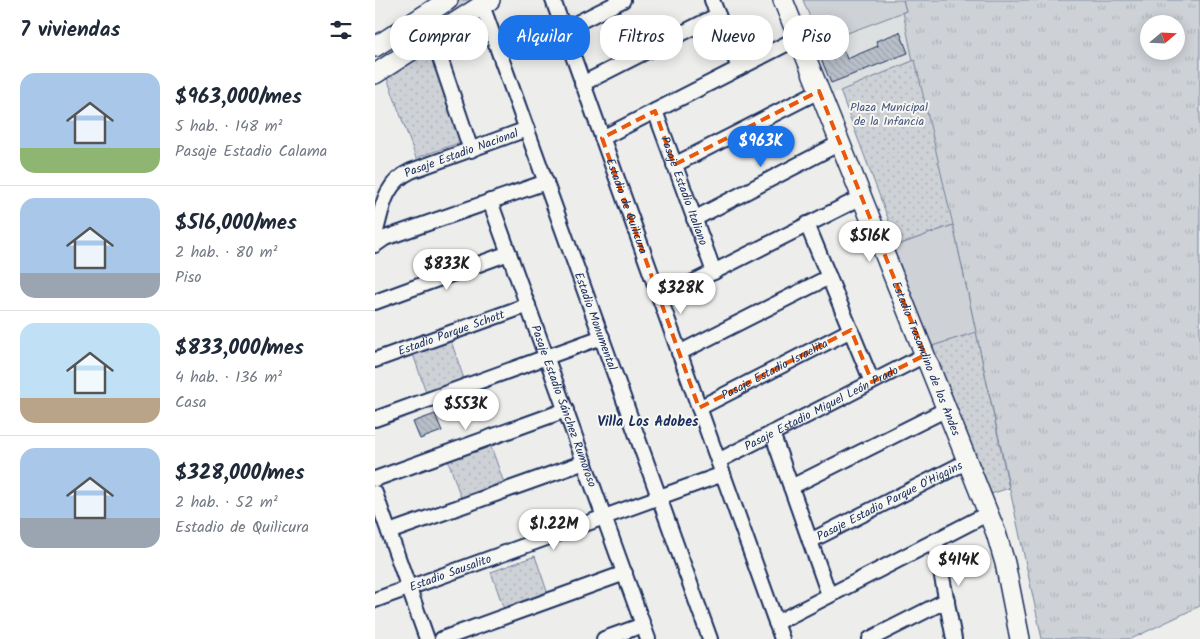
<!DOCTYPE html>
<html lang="es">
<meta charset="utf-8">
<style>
body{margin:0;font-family:Kalam,sans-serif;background:#f2f2f3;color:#1f2937;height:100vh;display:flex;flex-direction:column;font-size:19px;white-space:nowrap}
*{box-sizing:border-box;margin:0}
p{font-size:16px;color:#747a83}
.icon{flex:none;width:28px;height:28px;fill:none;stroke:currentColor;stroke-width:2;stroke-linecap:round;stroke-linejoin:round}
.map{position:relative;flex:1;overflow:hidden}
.panel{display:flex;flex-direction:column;background:#fff;width:375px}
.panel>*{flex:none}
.hud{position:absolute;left:15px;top:15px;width:475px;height:45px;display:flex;gap:10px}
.needle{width:32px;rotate:71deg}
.buttons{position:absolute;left:765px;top:15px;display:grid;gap:10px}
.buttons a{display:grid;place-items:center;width:45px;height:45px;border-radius:50%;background:#fff;box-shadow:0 2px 12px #0003;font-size:25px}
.price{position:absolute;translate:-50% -42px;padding:0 11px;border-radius:18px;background:#fff;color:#222;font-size:16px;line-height:32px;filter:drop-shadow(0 1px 2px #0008)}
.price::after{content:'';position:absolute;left:50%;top:30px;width:15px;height:11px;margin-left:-8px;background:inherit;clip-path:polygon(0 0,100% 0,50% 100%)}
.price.selected{background:#1a73e8;color:#fff}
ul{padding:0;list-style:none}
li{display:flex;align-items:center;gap:15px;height:125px;padding:0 20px}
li+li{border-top:1px solid #e0e1e3}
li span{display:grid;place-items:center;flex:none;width:140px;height:100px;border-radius:15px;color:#555}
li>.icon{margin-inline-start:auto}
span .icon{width:60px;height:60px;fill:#fffc;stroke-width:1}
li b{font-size:21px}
h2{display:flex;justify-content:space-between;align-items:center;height:60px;padding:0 20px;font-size:21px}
.tag{padding:0 18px;border-radius:20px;background:#fff;box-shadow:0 2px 12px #0003;font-size:18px;line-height:45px}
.tag.selected{background:#1a73e8;color:#fff}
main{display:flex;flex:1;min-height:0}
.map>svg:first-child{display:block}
</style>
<main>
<section class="panel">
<h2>7 viviendas<svg class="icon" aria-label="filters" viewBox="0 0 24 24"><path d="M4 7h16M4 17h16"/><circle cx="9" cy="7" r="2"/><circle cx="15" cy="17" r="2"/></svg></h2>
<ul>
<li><span style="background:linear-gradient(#a9c7e8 75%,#8fb573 0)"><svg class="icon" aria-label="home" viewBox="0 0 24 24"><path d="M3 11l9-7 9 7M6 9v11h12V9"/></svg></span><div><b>$963,000/mes</b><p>5 hab. · 148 m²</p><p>Pasaje Estadio Calama</p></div></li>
<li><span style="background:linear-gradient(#a9c7e8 75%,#9aa5b1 0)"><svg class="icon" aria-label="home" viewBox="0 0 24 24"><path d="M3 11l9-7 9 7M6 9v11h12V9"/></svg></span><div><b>$516,000/mes</b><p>2 hab. · 80 m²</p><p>Piso</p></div></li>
<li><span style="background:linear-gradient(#bfe0f5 75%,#b9a48a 0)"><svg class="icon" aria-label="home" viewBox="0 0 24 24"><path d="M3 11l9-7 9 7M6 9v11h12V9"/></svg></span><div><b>$833,000/mes</b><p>4 hab. · 136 m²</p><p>Casa</p></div></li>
<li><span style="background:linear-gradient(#a9c7e8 70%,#9aa5b1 0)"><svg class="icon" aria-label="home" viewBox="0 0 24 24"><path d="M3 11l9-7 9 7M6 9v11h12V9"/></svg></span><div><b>$328,000/mes</b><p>2 hab. · 52 m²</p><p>Estadio de Quilicura</p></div></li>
</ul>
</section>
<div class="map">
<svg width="825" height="639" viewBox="0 0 825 639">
<defs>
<pattern id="grass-tufts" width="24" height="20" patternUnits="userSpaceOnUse" patternTransform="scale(1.25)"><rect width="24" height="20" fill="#ced2d7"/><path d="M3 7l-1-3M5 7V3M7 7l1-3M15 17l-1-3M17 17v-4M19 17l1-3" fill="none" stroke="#b0b5bb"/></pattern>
<pattern id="park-dots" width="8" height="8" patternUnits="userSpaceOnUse" patternTransform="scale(1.25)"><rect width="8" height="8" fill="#ced2d7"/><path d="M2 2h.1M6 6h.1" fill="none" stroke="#b0b5bb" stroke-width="1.8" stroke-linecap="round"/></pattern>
<pattern id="building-back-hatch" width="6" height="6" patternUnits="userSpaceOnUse" patternTransform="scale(1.25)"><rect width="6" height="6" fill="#b9bfc8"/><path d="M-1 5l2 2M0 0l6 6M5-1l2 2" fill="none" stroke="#9ea4ae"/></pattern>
</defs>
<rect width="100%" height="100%" fill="#edeeec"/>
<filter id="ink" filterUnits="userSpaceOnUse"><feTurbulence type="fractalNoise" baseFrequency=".02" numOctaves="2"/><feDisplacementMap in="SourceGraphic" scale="10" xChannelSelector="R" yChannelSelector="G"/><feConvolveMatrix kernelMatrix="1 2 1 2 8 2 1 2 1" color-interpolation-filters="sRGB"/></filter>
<g filter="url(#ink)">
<path fill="#dde0e1" d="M528 12 538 61 458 94 438 46Z"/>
<path fill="url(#grass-tufts)" stroke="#74809a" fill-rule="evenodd" d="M86 0H100L30 45 28 38Z
M528 0H825V606L756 639H667L578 225 555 233 467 91 538 61 528 12 531 11ZM774 24H801V51H774Z"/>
<path fill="url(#park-dots)" stroke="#74809a" d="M58 50 89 141 41 158 12 78Z
M540 60 578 225 523 245 465 91Z
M601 332 634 488 616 494 557 346Z
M76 341 89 379 51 392 38 354Z
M114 441 129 483 86 498 72 457Z
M160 556 174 597 130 612 116 572Z"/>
<path fill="#ced2d7" stroke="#74809a" d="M428 0H528L531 11 438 46 430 25 436 20Z
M578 225 601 332 557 346 518 247Z"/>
<path fill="url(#building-back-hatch)" stroke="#1b2f5e" d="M525 32 533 53 456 83 442 49 458 43 462 54 469 51 472 59 503 46 501 41Z
M60 414 67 431 45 439 38 422Z"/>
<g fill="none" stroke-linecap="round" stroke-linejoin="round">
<g stroke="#1b2f5e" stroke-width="18">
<g id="street">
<path id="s1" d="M178 0 407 639"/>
<path d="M337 0 364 68"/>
<path id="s2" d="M107 5 335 639"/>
<path d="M188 30 248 0"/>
<path d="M58 37 96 150"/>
<path d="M207 84 343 15"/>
<path id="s3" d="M280 111 339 272"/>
<path d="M227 138 423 38"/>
<path d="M299 165 444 91"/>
<path id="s4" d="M115 201 273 639"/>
<path d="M319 219 465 143"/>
<path d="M432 224 497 382"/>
<path id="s5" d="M0 235C7 209 9 183 36 171L152 129"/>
<path d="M0 245 10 238 171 182"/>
<path d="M285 299 487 197"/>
<path d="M0 302 134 253"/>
<path d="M304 353 454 277"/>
<path id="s6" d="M0 360 153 305"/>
<path id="s7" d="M324 408 476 330"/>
<path d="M0 419 227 337"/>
<path d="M397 433 454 595"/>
<path id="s8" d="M343 461 550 355"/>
<path d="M0 479 191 410"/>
<path d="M416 487 572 409"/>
<path d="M0 493 52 639"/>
<path d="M14 532 210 462"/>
<path id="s9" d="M435 541 593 461"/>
<path d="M560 541 579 639"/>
<path id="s10" d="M0 600 348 474"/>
<path d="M401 623 614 513"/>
<path d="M67 639 250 573"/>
<path d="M229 639 268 625"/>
<path d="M495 639 572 600"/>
</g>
</g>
<g stroke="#1b2f5e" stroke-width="22">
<g id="secondary">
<path id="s11" d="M408 0 621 533 630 563 645 639"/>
<path d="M0 47 73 0"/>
<path d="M0 74 115 0"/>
</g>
</g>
<use href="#street" stroke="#f6f6f2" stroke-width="14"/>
<use href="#secondary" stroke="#f6f6f2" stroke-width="19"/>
</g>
</g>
<path fill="none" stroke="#e8590c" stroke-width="4" stroke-dasharray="10 6" stroke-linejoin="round" d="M444 91 550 355 497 382 476 330 324 408 227 138 280 111 299 165Z"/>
<g text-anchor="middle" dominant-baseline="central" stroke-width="4" stroke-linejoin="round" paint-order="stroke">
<g font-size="12" fill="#48587c" stroke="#f6f6f2">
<text x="514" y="107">Plaza Municipal<tspan x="514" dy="14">de la Infancia</tspan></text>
</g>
<g font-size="12" fill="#1b2f5e" stroke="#f6f6f2">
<text stroke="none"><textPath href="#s5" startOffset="130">Pasaje Estadio Nacional</textPath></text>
<text stroke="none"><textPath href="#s3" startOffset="85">Pasaje Estadio Italiano</textPath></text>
<text stroke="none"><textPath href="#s1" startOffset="219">Estadio de Quilicura</textPath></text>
<text stroke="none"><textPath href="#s2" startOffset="336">Estadio Monumental</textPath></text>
<text stroke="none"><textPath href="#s6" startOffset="81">Estadio Parque Schott</textPath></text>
<text stroke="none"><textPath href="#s11" startOffset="386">Estadio Trasandino de los Andes</textPath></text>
<text stroke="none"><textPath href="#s7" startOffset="85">Pasaje Estadio Israelita</textPath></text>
<text stroke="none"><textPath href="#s4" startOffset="218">Pasaje Estadio Sánchez Rumoroso</textPath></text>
<text stroke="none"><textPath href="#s8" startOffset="116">Pasaje Estadio Miguel León Prado</textPath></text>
<text stroke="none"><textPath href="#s9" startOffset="89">Pasaje Estadio Parque O'Higgins</textPath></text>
<text stroke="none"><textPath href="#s10" startOffset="80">Estadio Sausalito</textPath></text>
</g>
<g font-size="14" font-weight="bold" fill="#1b2f5e" stroke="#f6f6f2">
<text x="273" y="422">Villa Los Adobes</text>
</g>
</g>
</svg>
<div class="buttons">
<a><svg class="needle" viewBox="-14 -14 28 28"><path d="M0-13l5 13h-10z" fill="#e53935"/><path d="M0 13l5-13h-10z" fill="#747a83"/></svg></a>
</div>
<b class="price selected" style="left:386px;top:168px">$963K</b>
<b class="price" style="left:495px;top:263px">$516K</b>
<b class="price" style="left:72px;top:291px">$833K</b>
<b class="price" style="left:306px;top:315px">$328K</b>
<b class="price" style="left:91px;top:431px">$553K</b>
<b class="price" style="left:179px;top:551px">$1.22M</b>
<b class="price" style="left:584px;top:587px">$414K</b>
<div class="hud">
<a class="tag">Comprar</a>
<a class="tag selected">Alquilar</a>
<a class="tag">Filtros</a>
<a class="tag">Nuevo</a>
<a class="tag">Piso</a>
</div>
</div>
</main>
